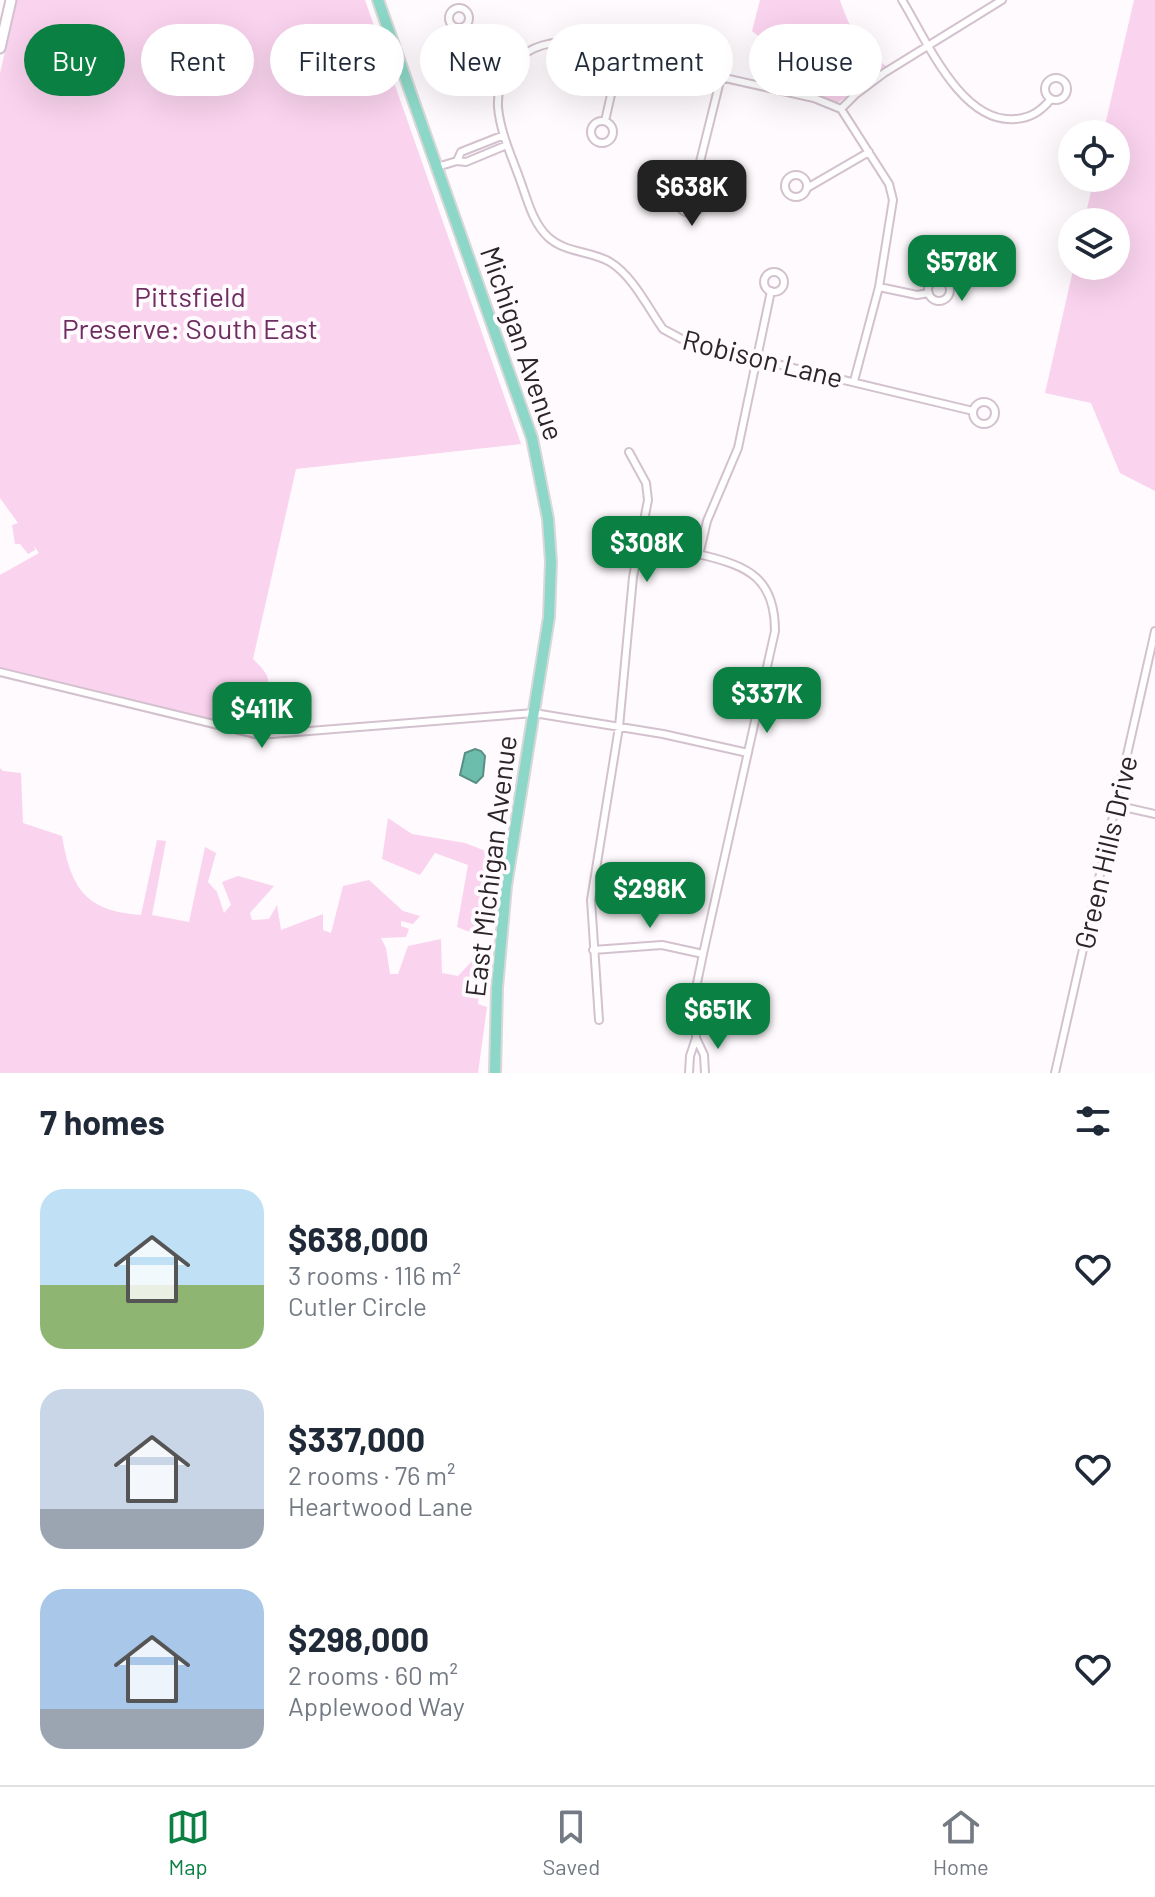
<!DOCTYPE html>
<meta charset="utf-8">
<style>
body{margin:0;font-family:Barlow,sans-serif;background:#f6f6f7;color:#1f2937;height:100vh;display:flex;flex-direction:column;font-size:30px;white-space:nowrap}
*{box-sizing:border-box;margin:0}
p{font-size:26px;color:#747a83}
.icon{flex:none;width:44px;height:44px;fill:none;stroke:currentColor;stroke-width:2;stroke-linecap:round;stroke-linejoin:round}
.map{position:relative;height:1073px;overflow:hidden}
.panel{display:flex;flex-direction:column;background:#fff;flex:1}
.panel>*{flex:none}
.hud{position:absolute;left:24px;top:24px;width:1108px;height:72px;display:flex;gap:16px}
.buttons{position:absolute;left:1058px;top:120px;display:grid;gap:16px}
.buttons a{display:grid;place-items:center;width:72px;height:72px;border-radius:50%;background:#fff;box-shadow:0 8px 32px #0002;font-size:40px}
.price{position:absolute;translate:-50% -68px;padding:0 18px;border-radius:16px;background:#0b8043;color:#fff;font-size:26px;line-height:52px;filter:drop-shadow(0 2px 4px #0008)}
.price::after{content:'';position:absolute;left:50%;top:48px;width:24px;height:18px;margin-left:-12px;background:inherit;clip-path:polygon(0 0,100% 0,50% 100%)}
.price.on{background:#222;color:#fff}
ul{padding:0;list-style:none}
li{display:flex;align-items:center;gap:24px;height:200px;padding:0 40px}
li span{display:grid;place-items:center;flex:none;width:224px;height:160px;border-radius:24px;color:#555}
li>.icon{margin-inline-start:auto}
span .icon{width:96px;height:96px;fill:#fffc;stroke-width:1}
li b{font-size:34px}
h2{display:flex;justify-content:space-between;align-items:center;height:96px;padding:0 40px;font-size:34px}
.pill{padding:0 28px;border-radius:36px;background:#fff;box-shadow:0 8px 32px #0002;font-size:28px;line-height:72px}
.pill.on{background:#0b8043;color:#fff}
.tab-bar{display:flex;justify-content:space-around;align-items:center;height:112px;border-top:2px solid #e0e1e3;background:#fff;font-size:22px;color:#747a83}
.tab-bar a{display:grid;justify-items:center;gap:4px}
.tab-bar .on{color:#0b8043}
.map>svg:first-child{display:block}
</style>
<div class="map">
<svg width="1155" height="1073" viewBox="0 0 1155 1073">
<rect width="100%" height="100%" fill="#fefafd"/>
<path fill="#fad3ee" d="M17 0H365L521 444 296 469 253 659C263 669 273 677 266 692L246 689 237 728 0 670V575L39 553 34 546 35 550 28 554 20 544H15L12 525 18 523 0 498V73Z
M760 0H840C851 33 860 45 887 67L839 102H831L818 97 830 53 761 38 752 31Z
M1134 0H1155V491L1120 473 1091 403 1045 393 1074 266H1116V222H1084L1094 178H1116V134H1103Z
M0 768 3 771 21 773 23 823 62 836C71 887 84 911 141 915L157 840 166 841 152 915 189 922 205 847 216 853 208 882 217 892 224 913 231 905 222 882 238 876 274 886 250 913 252 920 269 919 277 905 281 930 323 914V930L331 933 343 886 369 880 403 911 420 916 413 924 401 921V926L409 929 406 937 381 938 386 948 390 974H398L408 946 441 939 442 973 458 976 473 960 483 963 478 1004 487 1007 478 1073H0Z
M388 818 412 834 465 843 496 855 485 938 457 927 468 865 435 853 420 875 382 859Z"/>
<path fill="#6cbdac" stroke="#588f85" stroke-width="2" d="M475 749 481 751 485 756 483 776 476 783 460 775 465 753Z"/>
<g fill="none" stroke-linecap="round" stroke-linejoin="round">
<g stroke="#d3c2ce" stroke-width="10">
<path id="minor" d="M902 0C926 39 961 124 1015 119 1031 118 1041 111 1051 99
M449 18a10 10 0 1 1 20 0a10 10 0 1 1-20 0Z
M466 25 513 63
M1045 89a11 11 0 1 1 22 0a11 11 0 1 1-22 0Z
M841 109 856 94 884 73 1002 0
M591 132a11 11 0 1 1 22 0a11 11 0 1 1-22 0Z
M605 121 620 55
M457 161 461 152 504 135
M437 167 457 161 466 162 507 145
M785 186a11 11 0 1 1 22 0a11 11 0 1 1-22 0Z
M807 188 869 152
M678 201a12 12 0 1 1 24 0a12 12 0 1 1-24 0Z
M693 190 721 77
M764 282a10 10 0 1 1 20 0a10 10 0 1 1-20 0Z
M928 290a11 11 0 1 1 22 0a11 11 0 1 1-22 0Z
M879 287 917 295 929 293
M854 381 879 287 893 200 889 184 841 109 814 98 569 43C531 39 496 67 498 107 500 131 511 155 519 177 527 198 532 222 548 237 565 253 592 251 610 262 633 276 648 308 663 329L689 343 973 411
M973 413a11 11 0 1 1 22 0a11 11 0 1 1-22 0Z
M641 541C661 546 682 551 702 555 748 566 775 578 775 631L703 954 696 988V1038L690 1056 689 1073
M699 555 707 521 738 448 771 291
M0 672 259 735 534 713 663 734 748 753
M1115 805 1155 814
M593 950 662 945 703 954
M599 1020 591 900 619 727 633 577 648 500 646 483 629 452
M696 1038 704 1055 705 1073
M1055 1073 1155 631"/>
</g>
<g stroke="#d3c2ce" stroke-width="13">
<path id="secondary" d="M0 48 11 0"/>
</g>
<g stroke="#d9d8d8" stroke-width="14">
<path id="trunk" d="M378 0 532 438 548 519 551 562 549 617 506 886 497 988 495 1073"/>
</g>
<use href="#minor" stroke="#fff" stroke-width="6"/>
<use href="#secondary" stroke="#fff" stroke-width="9"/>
<use href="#trunk" stroke="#8cd7c7" stroke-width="10"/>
</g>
<g text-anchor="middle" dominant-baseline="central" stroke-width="8" stroke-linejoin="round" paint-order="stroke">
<g font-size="28" fill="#6f2c5f" stroke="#fefafd">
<text x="190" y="296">Pittsfield<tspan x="190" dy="32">Preserve: South East</tspan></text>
</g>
<g font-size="28" fill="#2b2429" stroke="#fefafd">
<text transform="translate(523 343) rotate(71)">Michigan Avenue</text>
<text transform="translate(763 358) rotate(14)">Robison Lane</text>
<text transform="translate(1105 852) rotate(-77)">Green Hills Drive</text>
<text transform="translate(490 866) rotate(-83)">East Michigan Avenue</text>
</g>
</g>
</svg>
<div class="buttons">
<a><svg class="icon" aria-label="locate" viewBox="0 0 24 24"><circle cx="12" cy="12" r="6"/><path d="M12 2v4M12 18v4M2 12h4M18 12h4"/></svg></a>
<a><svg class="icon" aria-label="layers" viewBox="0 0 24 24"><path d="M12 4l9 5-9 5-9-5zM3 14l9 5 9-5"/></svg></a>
</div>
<b class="price on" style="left:692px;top:228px">$638K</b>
<b class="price" style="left:962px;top:303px">$578K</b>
<b class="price" style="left:647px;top:584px">$308K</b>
<b class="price" style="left:767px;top:735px">$337K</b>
<b class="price" style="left:262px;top:750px">$411K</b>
<b class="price" style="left:650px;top:930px">$298K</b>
<b class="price" style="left:718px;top:1051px">$651K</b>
<div class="hud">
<a class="pill on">Buy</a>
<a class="pill">Rent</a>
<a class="pill">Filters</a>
<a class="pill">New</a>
<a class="pill">Apartment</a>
<a class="pill">House</a>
</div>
</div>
<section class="panel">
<h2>7 homes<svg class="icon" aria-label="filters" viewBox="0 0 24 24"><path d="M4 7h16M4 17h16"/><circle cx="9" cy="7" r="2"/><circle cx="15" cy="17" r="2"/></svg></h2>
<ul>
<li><span style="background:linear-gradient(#bfe0f5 60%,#8fb573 0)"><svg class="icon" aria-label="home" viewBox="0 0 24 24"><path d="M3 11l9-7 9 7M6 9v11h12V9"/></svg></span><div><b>$638,000</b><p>3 rooms · 116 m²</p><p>Cutler Circle</p></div><svg class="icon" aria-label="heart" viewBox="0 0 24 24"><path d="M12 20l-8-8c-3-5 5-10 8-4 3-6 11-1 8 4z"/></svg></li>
<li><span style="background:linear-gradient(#c9d6e8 75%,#9aa5b1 0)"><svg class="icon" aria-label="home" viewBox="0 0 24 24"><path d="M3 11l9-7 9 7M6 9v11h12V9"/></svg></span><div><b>$337,000</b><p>2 rooms · 76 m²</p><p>Heartwood Lane</p></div><svg class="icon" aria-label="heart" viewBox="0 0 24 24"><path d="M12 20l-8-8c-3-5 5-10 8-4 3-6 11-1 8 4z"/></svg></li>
<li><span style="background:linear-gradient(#a9c7e8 75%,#9aa5b1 0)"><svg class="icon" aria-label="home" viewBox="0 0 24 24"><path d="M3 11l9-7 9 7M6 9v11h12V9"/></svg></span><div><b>$298,000</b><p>2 rooms · 60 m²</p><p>Applewood Way</p></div><svg class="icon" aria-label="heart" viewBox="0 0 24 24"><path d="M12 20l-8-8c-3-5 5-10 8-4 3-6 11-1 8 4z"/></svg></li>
</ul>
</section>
<nav class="tab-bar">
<a class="on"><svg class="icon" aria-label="map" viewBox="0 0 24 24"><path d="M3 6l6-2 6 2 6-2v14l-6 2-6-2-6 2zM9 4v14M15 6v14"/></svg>Map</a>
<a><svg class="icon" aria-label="saved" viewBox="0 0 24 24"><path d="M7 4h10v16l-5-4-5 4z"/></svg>Saved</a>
<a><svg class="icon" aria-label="home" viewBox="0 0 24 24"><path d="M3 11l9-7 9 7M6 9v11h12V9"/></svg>Home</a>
</nav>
